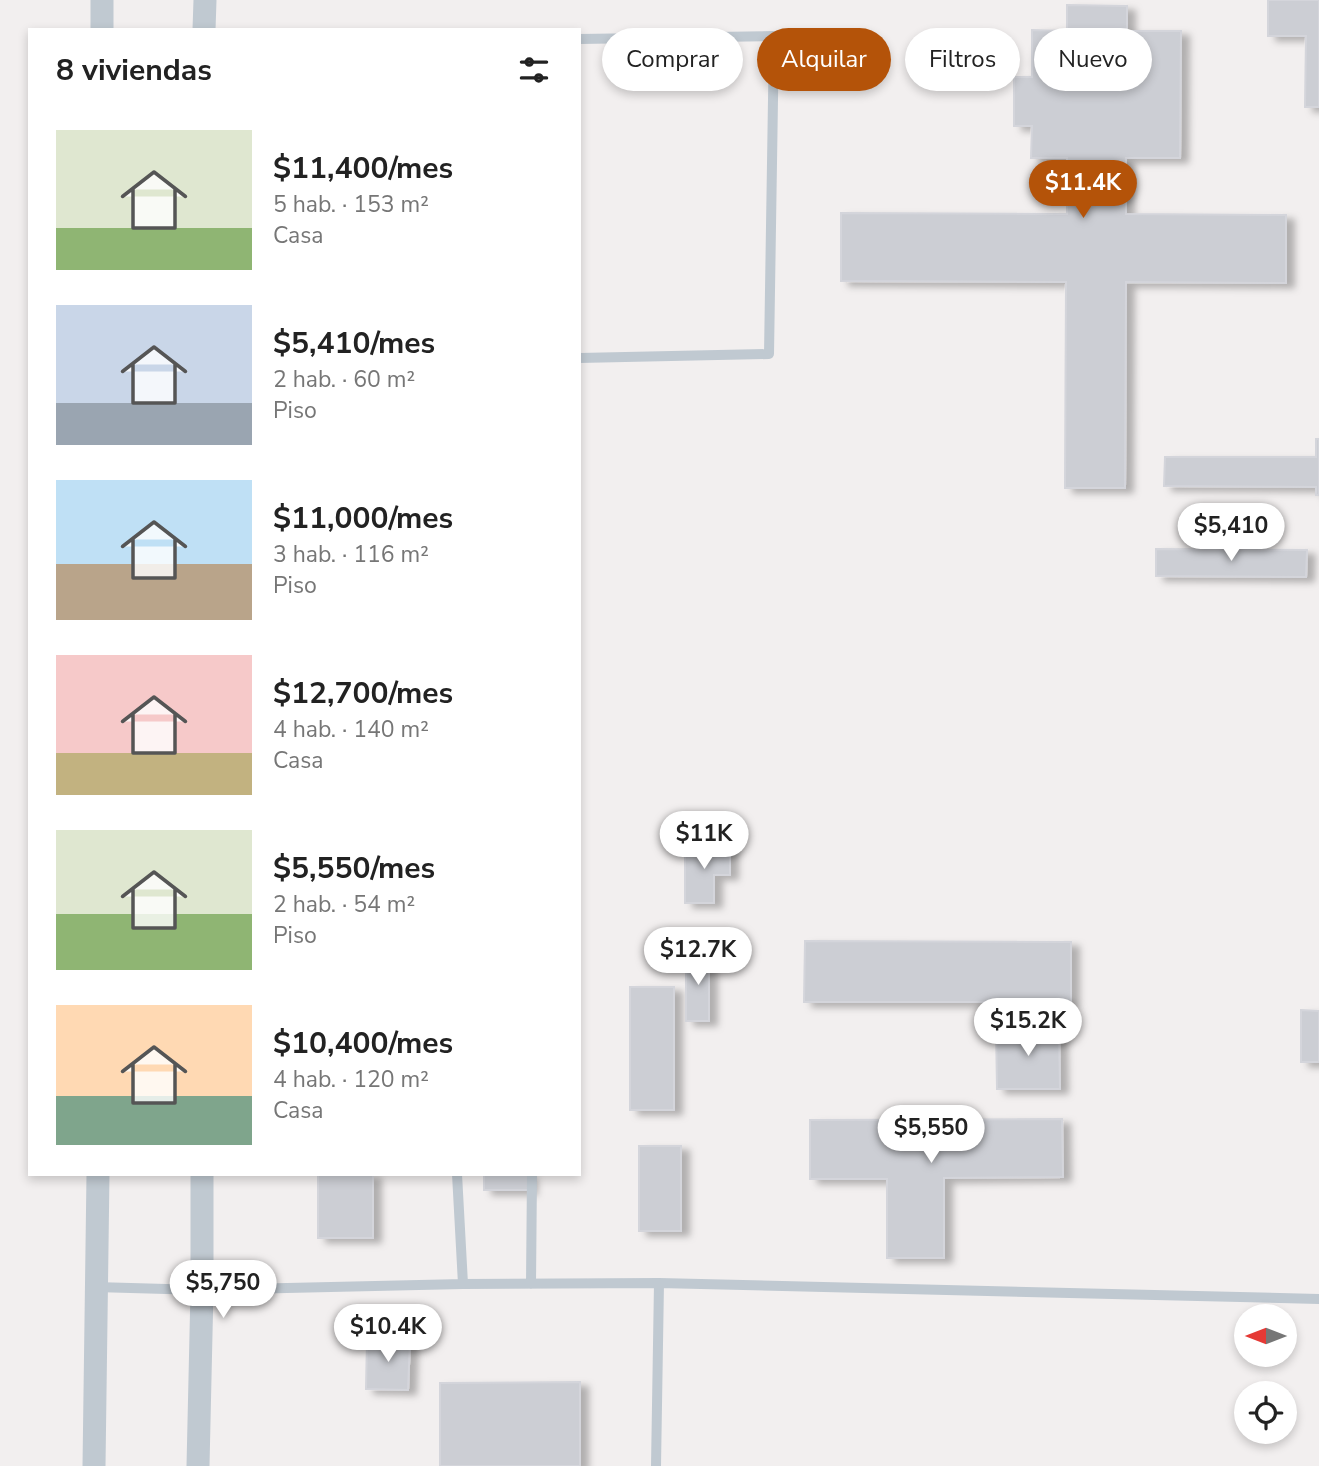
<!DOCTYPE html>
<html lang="es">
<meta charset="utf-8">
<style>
body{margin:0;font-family:"Nunito Sans",sans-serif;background:#f2f2f2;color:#222;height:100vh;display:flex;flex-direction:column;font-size:26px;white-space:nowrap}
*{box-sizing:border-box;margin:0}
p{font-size:23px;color:#767676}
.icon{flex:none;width:38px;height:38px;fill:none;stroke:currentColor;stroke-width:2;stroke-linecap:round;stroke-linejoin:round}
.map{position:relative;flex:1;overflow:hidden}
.sheet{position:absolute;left:28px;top:28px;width:553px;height:1148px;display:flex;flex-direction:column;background:#fff;border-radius:0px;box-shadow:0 4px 10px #0003}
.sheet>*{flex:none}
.hud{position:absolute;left:602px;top:28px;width:611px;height:63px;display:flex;gap:14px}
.needle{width:46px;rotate:270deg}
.buttons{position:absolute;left:1234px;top:1304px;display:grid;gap:14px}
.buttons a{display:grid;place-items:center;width:63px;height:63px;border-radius:50%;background:#fff;box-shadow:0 4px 10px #0003;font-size:35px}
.price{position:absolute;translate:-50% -60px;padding:0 16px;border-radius:24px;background:#fff;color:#222;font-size:23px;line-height:46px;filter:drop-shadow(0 2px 4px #0008)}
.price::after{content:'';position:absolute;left:50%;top:42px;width:21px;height:16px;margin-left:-10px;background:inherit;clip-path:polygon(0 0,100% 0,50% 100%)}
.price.on{background:#b45309;color:#fff}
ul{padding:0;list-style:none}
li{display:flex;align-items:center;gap:21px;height:175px;padding:0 28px}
li span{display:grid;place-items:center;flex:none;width:196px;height:140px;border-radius:0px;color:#555}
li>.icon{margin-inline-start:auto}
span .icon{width:84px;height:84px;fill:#fffc;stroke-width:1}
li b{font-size:30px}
h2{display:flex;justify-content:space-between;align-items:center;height:84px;padding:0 28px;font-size:30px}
.chip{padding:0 24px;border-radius:32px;background:#fff;box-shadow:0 4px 10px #0003;font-size:24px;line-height:63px}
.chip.on{background:#b45309;color:#fff}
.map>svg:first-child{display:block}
</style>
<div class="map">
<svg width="1319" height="1466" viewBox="0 0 1319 1466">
<defs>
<filter id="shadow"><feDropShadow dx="8" dy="4.5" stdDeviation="3.5" flood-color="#0004"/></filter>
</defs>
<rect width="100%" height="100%" fill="#f2efef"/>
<path fill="#ccced4" stroke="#d4d5db" stroke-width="2" filter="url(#shadow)" d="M1268 0H1319V107H1305L1306 36H1268Z
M1067 5 1127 6V31H1181L1180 158H1126V214L1286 215V283L1126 282 1125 488H1065L1066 282 841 281V213L1067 214V158H1031L1032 126H1014V77H1032V30L1067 31Z
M1316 439H1319V495H1316V487L1164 486 1165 457H1316Z
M1156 549 1307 550 1306 577 1156 576Z
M685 846H730V875H714V903H685Z
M805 941 1071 942V1002H804Z
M686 953H709V1021H686Z
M630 987H674V1110H630Z
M1301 1010 1319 1011V1062H1301Z
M996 1026H1059L1060 1089H997Z
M1062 1119 1063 1177 944 1178V1258H887V1179H810V1120Z
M639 1146H681V1231H639Z
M318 1174H373V1238H318Z
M484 1174H529V1190H484Z
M367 1339 410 1340 408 1390 366 1389Z
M580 1382V1466H440V1383Z"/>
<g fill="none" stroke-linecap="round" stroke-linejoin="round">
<path stroke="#c0c9d1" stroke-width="10" d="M579 39 774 36 769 354 579 358
M457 1174 463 1284
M531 1284 532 1174
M95 1287 202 1290 463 1284 659 1283 1319 1299
M656 1466 659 1283"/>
<path stroke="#c0c9d1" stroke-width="23" d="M102 30V0
M204 30 205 0
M94 1466 98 1174
M198 1466 202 1290V1174"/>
</g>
</svg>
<div class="buttons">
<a><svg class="needle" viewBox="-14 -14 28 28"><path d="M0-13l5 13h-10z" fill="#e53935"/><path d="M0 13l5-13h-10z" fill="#767676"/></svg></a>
<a><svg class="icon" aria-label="locate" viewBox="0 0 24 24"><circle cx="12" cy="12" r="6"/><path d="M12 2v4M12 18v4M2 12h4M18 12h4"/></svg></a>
</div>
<b class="price on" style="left:1083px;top:220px">$11.4K</b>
<b class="price" style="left:1231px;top:563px">$5,410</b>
<b class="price" style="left:704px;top:871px">$11K</b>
<b class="price" style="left:698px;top:987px">$12.7K</b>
<b class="price" style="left:1028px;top:1058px">$15.2K</b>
<b class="price" style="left:931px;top:1165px">$5,550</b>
<b class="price" style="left:223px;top:1320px">$5,750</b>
<b class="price" style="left:388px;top:1364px">$10.4K</b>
<div class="hud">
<a class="chip">Comprar</a>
<a class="chip on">Alquilar</a>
<a class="chip">Filtros</a>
<a class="chip">Nuevo</a>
</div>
<section class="sheet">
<h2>8 viviendas<svg class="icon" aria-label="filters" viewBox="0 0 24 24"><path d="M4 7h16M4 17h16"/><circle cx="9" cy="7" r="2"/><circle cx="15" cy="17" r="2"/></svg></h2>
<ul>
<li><span style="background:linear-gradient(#dfe7d0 70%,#8fb573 0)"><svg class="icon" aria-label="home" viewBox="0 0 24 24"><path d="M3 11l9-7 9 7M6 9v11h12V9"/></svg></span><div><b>$11,400/mes</b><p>5 hab. · 153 m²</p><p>Casa</p></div></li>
<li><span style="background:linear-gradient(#c9d6e8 70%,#9aa5b1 0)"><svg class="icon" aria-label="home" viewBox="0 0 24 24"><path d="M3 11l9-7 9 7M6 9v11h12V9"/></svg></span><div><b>$5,410/mes</b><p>2 hab. · 60 m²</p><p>Piso</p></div></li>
<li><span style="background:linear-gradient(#bfe0f5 60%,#b9a48a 0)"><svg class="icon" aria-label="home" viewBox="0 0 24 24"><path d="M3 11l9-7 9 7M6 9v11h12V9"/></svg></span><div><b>$11,000/mes</b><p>3 hab. · 116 m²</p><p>Piso</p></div></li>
<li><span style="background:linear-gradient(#f6c9c9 70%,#c2b280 0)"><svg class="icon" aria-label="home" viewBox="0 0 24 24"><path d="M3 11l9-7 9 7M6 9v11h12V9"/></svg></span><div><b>$12,700/mes</b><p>4 hab. · 140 m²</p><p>Casa</p></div></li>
<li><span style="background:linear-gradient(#dfe7d0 60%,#8fb573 0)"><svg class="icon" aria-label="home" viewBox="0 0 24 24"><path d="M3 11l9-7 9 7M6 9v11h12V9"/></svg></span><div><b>$5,550/mes</b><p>2 hab. · 54 m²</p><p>Piso</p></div></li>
<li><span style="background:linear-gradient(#ffd9b3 65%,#7fa58c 0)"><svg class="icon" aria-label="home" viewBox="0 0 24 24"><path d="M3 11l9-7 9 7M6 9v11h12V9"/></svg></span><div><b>$10,400/mes</b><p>4 hab. · 120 m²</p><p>Casa</p></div></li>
</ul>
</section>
</div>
